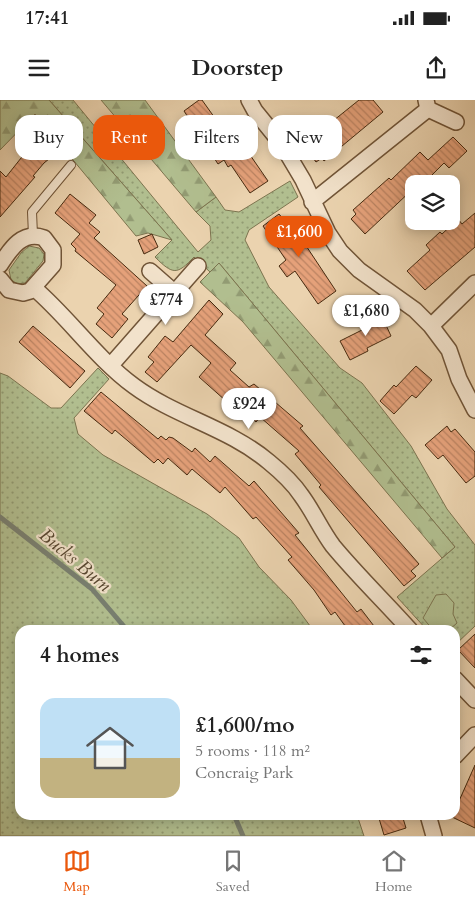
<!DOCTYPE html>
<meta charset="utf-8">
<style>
body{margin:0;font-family:Cardo,serif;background:#f6f6f6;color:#222;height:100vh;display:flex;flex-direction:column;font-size:19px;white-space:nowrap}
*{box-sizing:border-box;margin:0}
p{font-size:16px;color:#767676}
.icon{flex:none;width:28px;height:28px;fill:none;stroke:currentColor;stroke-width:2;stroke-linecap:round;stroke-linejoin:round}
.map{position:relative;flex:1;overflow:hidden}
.side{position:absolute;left:15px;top:525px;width:445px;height:195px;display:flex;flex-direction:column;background:#fff;border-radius:15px;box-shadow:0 2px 12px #0003}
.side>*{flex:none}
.banner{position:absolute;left:15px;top:15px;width:445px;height:45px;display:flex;gap:10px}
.controls{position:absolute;left:405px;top:75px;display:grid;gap:10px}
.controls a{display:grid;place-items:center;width:55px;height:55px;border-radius:10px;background:#fff;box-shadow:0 2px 12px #0003;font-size:25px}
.price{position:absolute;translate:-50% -42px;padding:0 11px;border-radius:18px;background:#fff;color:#222;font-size:16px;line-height:32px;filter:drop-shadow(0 1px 2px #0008)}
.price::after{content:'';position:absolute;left:50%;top:30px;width:15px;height:11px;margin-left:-8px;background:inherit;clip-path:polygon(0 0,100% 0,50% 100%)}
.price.active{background:#ea580c;color:#fff}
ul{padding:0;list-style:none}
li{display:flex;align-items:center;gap:15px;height:125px;padding:0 25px}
li span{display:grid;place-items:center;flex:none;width:140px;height:100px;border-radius:15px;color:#555}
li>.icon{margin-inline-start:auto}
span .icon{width:60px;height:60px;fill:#fffc;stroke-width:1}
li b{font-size:21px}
h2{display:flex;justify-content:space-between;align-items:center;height:60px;padding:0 25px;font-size:21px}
.chip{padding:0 18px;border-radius:15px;background:#fff;box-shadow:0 2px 12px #0003;font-size:18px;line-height:45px}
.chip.active{background:#ea580c;color:#fff}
.status{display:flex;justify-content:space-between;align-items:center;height:35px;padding:0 25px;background:#fff;direction:ltr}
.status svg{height:14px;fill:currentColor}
header{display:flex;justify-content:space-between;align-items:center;height:65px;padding:0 25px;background:#fff;font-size:22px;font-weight:600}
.tabs{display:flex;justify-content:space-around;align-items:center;height:70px;border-top:1px solid #e0e0e0;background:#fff;font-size:14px;color:#767676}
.tabs a{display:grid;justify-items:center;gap:2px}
.tabs .active{color:#ea580c}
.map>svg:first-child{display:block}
</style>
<div class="status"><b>17:41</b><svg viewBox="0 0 49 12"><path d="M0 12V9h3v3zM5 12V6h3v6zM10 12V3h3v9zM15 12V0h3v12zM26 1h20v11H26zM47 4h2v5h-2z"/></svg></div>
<header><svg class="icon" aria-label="menu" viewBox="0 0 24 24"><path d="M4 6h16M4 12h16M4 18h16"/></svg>Doorstep<svg class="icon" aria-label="share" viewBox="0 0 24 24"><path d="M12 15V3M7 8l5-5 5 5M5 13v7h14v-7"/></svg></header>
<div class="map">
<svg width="475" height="736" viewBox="0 0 475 736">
<defs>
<pattern id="grass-dots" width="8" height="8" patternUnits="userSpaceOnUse" patternTransform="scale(1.25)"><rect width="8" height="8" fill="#b1be8f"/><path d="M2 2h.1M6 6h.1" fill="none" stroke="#929b73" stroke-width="1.8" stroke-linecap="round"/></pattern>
<pattern id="forest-firs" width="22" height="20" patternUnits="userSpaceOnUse" patternTransform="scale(1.25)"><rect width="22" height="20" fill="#b1be8f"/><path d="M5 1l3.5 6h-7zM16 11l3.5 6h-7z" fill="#929b73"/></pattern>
<pattern id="building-back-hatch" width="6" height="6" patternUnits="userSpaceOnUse" patternTransform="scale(1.25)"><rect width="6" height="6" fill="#e5a17a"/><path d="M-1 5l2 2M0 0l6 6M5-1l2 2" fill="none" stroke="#bb8362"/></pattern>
</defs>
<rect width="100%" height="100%" fill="#ebd3af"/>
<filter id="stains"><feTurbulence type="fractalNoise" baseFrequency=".004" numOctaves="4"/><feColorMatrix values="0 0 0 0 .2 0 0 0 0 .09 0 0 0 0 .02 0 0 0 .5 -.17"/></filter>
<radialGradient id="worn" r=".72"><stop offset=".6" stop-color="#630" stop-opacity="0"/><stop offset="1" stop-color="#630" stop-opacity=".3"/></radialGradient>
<path fill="url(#grass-dots)" stroke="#7c744f" d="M49 0H73L198 152 211 140 210 126 196 112 216 97 225 110 239 112 290 81 298 97 249 130 245 140 269 187 340 268 362 283 411 346 447 409 475 445V526L455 545V530H427L397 497 455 447 219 163 210 172 194 157C177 175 173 175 155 157L172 140Z
M29 146 39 148 44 154 43 161 25 183 18 184 11 180 9 170 21 153Z
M98 268 109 279 74 318 78 334 103 355 207 414 239 438 259 467 291 500 313 530H20V715H357L364 736H0V273L8 276 51 308H61Z"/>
<path fill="url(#forest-firs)" stroke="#7c744f" d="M0 0H49L172 140 148 133 136 136 35 14 0 50Z
M101 0H145L216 97 196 112Z
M219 163 455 447 442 458 243 222 200 182Z"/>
<path fill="#b1be8f" stroke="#7c744f" d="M446 494 454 503 453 514 457 523 449 530H433L423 518 436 495Z"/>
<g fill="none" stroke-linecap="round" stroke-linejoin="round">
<path stroke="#787f70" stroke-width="5" d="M0 417 92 489 127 530
M234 715 243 736"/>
</g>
<path fill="url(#building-back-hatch)" stroke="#472a0f" d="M199 0H202L222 28 228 23 268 81 250 93 231 65 228 67 224 60 218 64 184 11Z
M359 0H373L383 12 324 61 322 58 316 62 305 47 325 32 323 29Z
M46 33 60 50 44 63 33 76 35 77 0 117V71L6 77 29 48Z
M453 37 467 51 449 68 444 63 423 84H414V88L365 134 351 119 356 114 353 110 389 78 391 80 420 52 428 60Z
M70 94 96 115 89 123 100 132 94 138 147 186 122 214 128 219 112 238 96 224 104 214 97 208 116 185 75 151 76 149 71 144 80 134 55 113Z
M475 113V147L425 190 407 171 430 150 426 145 440 132 442 134 458 119 462 124Z
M279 114 284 120 287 117 336 191 318 204 295 171 287 177 279 166 286 160 263 126Z
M152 134 158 147 144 154 138 140Z
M209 200 223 214 205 235 236 263 230 270 249 287 254 284 303 326 300 328 419 464 411 471 416 476 404 486 319 387 321 385 295 354 299 351 260 317 256 322 230 298 226 301 199 277 211 263 191 245 157 282 145 272 154 262 148 257 165 236 173 242Z
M380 212 391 236 367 248 368 251 350 260 340 241 364 229 363 227 371 223 368 218Z
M33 226 85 271 70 288 19 242Z
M416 266 432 280 416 298 412 295 394 314 380 301 394 285 396 287Z
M101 292 158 339 161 336 166 340 169 337 173 338 192 352 195 348 210 362 215 356 249 386 254 381 299 433 295 435 357 512 361 509 377 530H348L335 512 331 515 314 490 288 460 292 457 256 417 253 419 225 387 220 393 192 369 187 375 168 358 163 364 158 359 154 363 115 330 112 334 84 311Z
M447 326 451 332 455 329 475 352V376L466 383 443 355 438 359 425 345Z
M475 534V568L458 550Z
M475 665V728L452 717 455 715V710Z
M378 715H402L406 728 384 735Z"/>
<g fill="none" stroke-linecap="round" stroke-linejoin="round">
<g stroke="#705437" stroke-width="10">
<path id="service" d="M33 135 32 112 71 65"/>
</g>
<g stroke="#705437" stroke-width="18">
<path id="minor" d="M249 0 255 11 281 43 303 80 328 133 340 151 359 170 415 210 431 226 449 250 459 279 475 310
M426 0 428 9 456 22
M312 102 428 9
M0 165C11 148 23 130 44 138L53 150V165L30 191 23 193 9 190 0 179
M150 171 175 193
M34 188C69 218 96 258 134 286 176 317 229 328 269 362 280 371 293 383 301 395 313 411 321 430 333 446 357 475 385 502 410 530
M431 226 475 183
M111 265 198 166
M455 579 475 600
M455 656 475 635
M428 715 434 736"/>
</g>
<use href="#service" stroke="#f2e2cb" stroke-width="8"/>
<use href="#minor" stroke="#f2e2cb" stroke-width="15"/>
</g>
<g text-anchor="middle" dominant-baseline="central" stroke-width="4.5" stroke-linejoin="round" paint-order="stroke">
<g font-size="19" font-style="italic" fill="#57462f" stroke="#f2e2cb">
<text transform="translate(75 460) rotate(40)">Bucks Burn</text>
</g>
</g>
<rect width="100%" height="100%" filter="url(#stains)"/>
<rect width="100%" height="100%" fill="url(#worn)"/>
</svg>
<div class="controls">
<a><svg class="icon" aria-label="layers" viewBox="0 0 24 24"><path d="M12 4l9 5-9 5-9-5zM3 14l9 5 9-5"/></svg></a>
</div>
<b class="price active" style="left:299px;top:158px">£1,600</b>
<b class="price" style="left:166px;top:226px">£774</b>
<b class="price" style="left:366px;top:237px">£1,680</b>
<b class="price" style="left:249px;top:330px">£924</b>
<div class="banner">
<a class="chip">Buy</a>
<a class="chip active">Rent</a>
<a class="chip">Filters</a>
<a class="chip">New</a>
</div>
<section class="side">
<h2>4 homes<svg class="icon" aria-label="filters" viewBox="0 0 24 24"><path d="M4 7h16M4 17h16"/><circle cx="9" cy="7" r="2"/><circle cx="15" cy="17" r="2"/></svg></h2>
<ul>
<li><span style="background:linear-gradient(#bfe0f5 60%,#c2b280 0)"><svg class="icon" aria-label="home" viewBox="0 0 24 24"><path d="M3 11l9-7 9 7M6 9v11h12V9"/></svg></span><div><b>£1,600/mo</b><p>5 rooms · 118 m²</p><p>Concraig Park</p></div></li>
</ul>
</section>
</div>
<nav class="tabs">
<a class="active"><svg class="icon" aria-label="map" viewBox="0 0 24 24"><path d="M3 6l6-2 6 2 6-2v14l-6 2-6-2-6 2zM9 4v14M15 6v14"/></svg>Map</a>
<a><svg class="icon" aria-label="saved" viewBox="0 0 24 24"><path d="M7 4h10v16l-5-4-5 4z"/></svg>Saved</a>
<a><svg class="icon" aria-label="home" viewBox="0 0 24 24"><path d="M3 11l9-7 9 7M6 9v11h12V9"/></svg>Home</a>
</nav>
